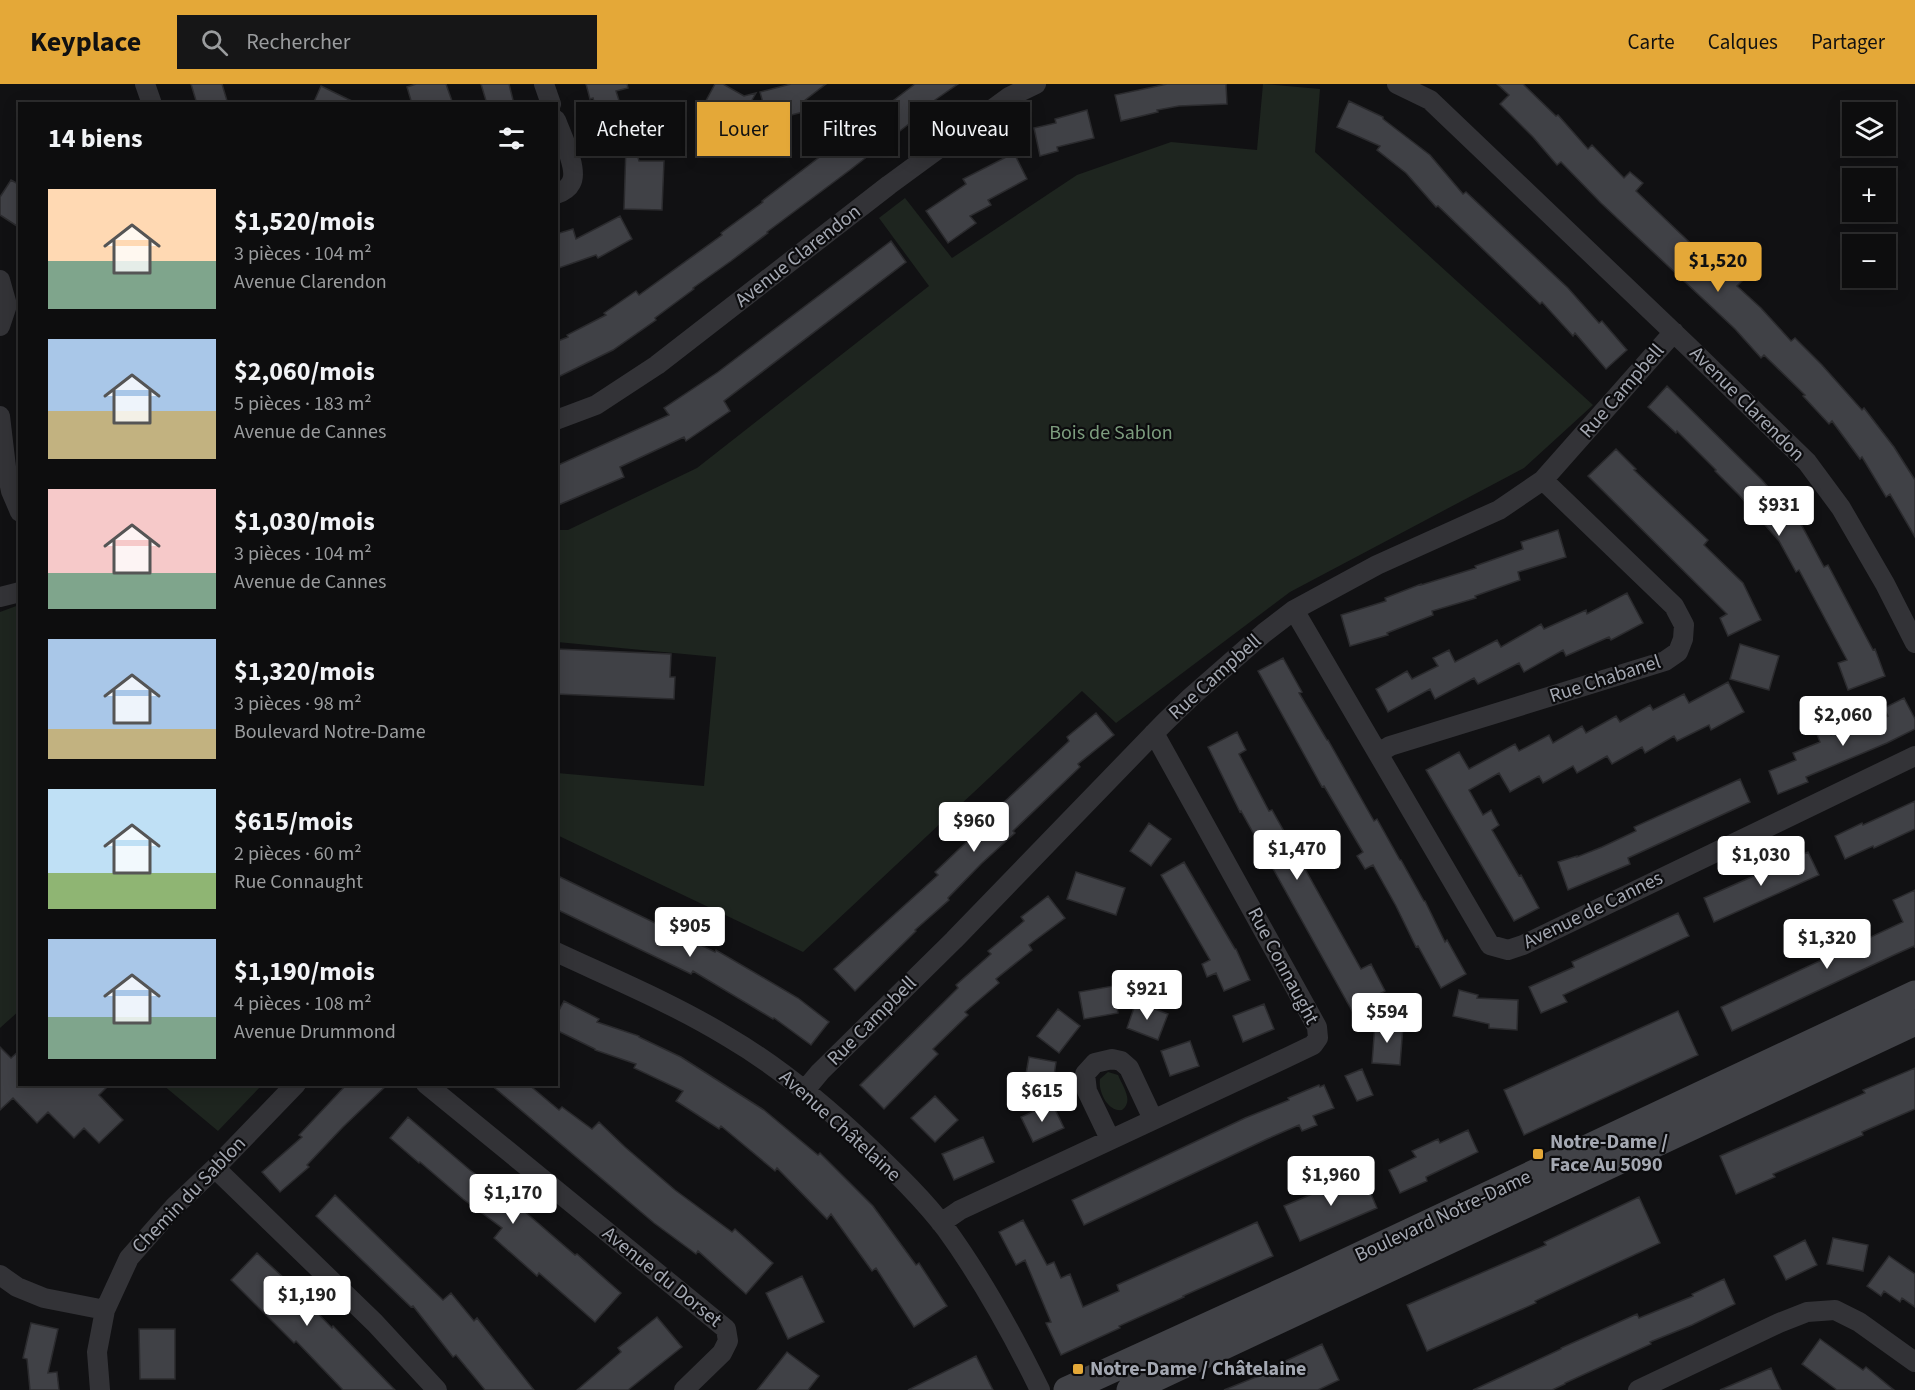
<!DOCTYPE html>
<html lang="fr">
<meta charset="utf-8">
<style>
body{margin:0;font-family:"Source Sans 3",sans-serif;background:#161617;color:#f1f3f6;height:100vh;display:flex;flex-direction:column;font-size:22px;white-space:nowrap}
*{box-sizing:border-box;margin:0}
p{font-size:20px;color:#9a9c9e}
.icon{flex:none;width:33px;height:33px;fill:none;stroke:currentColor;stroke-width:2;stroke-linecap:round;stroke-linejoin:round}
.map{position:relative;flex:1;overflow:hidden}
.sheet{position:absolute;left:18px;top:18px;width:540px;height:984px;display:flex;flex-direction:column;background:#0d0d0e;border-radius:0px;box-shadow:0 3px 15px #0003,0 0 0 2px #2d2d2e}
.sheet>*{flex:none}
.hud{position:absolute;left:576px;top:18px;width:570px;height:54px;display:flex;gap:12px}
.tools{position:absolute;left:1842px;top:18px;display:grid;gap:12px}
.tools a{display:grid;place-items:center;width:54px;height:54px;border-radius:0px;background:#0d0d0e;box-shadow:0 3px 15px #0003,0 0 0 2px #2d2d2e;font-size:30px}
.price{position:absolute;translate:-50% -51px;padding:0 14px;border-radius:6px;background:#fff;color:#222;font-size:20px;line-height:39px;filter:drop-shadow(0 2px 3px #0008)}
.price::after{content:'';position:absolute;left:50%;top:36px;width:18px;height:14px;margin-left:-9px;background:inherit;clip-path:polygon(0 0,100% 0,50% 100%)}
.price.active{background:#e4a838;color:#111}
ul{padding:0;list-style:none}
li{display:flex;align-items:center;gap:18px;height:150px;padding:0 30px}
li span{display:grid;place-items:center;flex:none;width:168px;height:120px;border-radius:0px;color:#555}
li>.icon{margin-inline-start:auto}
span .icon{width:72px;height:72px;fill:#fffc;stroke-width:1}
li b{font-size:26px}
h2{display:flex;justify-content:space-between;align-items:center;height:72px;padding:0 30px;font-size:26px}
.tag{padding:0 21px;border-radius:0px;background:#0d0d0e;box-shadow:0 3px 15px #0003,0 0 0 2px #2d2d2e;font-size:21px;line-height:54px}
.tag.active{background:#e4a838;color:#111}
header{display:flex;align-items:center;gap:36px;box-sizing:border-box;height:84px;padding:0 30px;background:#e4a838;color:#111}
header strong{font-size:28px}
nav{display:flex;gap:33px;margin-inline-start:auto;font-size:21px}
.search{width:420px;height:54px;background:#161617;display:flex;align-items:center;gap:15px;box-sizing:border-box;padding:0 21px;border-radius:0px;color:#9a9c9e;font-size:22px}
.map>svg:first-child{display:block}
</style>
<header>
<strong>Keyplace</strong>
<div class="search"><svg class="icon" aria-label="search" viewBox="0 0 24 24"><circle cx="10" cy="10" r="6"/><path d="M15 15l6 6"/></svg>Rechercher</div>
<nav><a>Carte</a><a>Calques</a><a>Partager</a></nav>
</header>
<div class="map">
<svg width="1915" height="1306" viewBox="0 0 1915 1306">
<rect width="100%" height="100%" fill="#111113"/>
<path fill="#1e251f" d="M1263 0 1320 5 1315 68 1593 321 1524 384 1290 508 1116 639 1082 607 803 868 557 751V689L704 702 716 573 557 558V446H568L697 384 929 202 879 134 905 114 952 174 1077 91 1171 58 1257 66Z
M19 521 20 926 0 944V528Z
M1108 988 1118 991C1123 1003 1134 1017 1122 1026 1108 1028 1098 1008 1100 995Z
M163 1001H262L218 1047Z"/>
<path fill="#404146" stroke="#2b2b2e" stroke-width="1.5" d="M191 0H222L228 20H197Z
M416 0H446L453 20H412L407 3Z
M481 0H509L514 20H487Z
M586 0H627L628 4 616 7 622 26 624 25 639 77H664L662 126 624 125 626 61 608 66 593 14 590 15Z
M715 0H723L744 12 756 9 735 46 701 26Z
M791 0H826L804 17 807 27 768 37 760 8Z
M915 0H958L935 16 937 18 850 86 767 148 768 149 731 177 693 204 694 205 655 234 656 236 613 266 556 294V252L558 257 568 253 567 251 606 231 604 229 636 207 639 211 722 151 721 149 763 118 762 117Z
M1167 0H1226L1227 20 1179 22 1157 26 1158 28 1121 37 1115 11Z
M1497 0H1523L1556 32 1558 31 1588 65 1592 61 1624 94 1630 88 1643 99 1636 107 1707 175 1715 167 1726 178 1724 180 1742 197 1737 202 1761 224 1791 257 1795 254 1822 281 1862 326 1864 324 1894 363 1915 396V453L1890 410 1886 413 1862 373 1860 375 1832 337 1829 340 1803 312 1805 311 1764 271 1761 274 1735 245 1601 119 1561 78 1557 81 1533 53 1500 20 1509 11Z
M321 2 358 20H313Z
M1349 17 1383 33V35L1430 71 1463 110 1466 108 1568 204 1599 239 1602 237 1627 266 1606 285 1575 249 1573 252 1542 218 1540 220 1438 122 1436 123 1406 89 1377 66 1380 62 1337 43Z
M1087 26 1094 54 1057 63 1058 67 1040 72 1034 44 1056 39 1055 35Z
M1014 69 1027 95 988 116 991 121 970 132 976 139 948 159 926 127 966 100 963 95Z
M11 96 20 101V144L0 131V113Z
M620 132 632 155 598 174 596 171 556 185V150L573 145 576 155Z
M891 157 906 178 724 317 730 327 686 357 684 353 620 383 624 393 556 422V382L669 331 664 324 718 288Z
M1667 302 1762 396 1802 442 1824 483 1828 481 1873 566 1875 565 1885 592 1848 606 1838 579 1847 576 1799 486 1796 488 1779 457 1739 411 1715 387 1716 386 1677 347 1676 349 1648 323Z
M1616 365 1636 385 1634 386 1708 456 1704 461 1743 499 1761 536 1728 552 1720 534 1727 530 1588 392Z
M1558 446 1566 473 1518 488 1520 496 1475 512 1476 514 1432 527 1433 531 1387 549 1388 551 1350 562 1341 531 1386 517 1385 514 1421 500V501L1476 484 1475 482 1523 465 1521 458Z
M1627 509 1643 539 1611 556 1609 553 1566 572 1563 566 1524 588 1519 579 1478 600 1474 594 1435 615 1430 605 1388 628 1376 605 1407 587 1412 595 1438 582 1433 574 1449 566 1455 578 1497 556 1501 563 1541 540 1544 545 1586 526 1587 530Z
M1740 560 1779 572 1769 606 1730 595Z
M556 565 671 570 670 593H675L674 615 556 610Z
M1283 574 1302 608 1299 609 1327 656H1328L1374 737 1377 735 1400 776H1401L1424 817H1425L1445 858 1447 856 1466 890 1441 904 1418 862 1416 863 1396 822 1373 781 1365 785 1357 772 1363 768 1324 702 1322 703 1258 587Z
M1728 598 1744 628 1711 646 1709 641 1677 657 1674 652 1645 669 1642 663 1612 680 1607 672 1577 689 1573 682 1543 699 1539 692 1510 708 1499 689 1469 706 1483 731 1491 726 1499 741 1492 746 1519 792 1521 791 1539 824 1514 837 1426 686 1459 668 1469 685 1515 660 1519 667 1549 651 1553 659 1582 642 1586 649 1616 632 1620 638 1650 621 1653 626 1684 610 1689 619Z
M1904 614 1915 635V645L1887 659 1806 693 1808 698 1778 710 1769 687 1796 676 1793 669 1820 658 1816 648 1828 643 1831 651 1844 646 1846 650 1888 632 1884 624Z
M1096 629 1114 651 1078 680 1080 683 1013 747 1015 749 981 780 948 814 949 816 915 846 916 847 855 907 834 885 938 791 935 788 1003 723 1001 721 1069 657 1067 653Z
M1237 648 1246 666 1239 670 1269 727 1272 726 1361 885 1371 880 1385 907 1376 912 1380 921 1356 934 1241 727 1240 728 1208 663Z
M1740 695 1750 718 1628 774 1630 780 1568 806 1558 778 1577 772V773L1602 763 1636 747 1634 743Z
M1915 717V745L1874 764 1873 762 1845 775 1835 752 1862 739 1863 741Z
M1149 739 1171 755 1151 782 1130 767Z
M1808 768 1819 791 1714 838 1704 814Z
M1184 778 1235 865H1236L1250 896 1224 907 1216 889 1207 893 1202 880 1210 876 1161 791Z
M1076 788 1125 804 1116 831 1067 815Z
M556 791 715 868 716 866 798 914 829 938 811 961 774 934 773 935 693 887 691 890 556 825Z
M1915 806V864L1914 862 1894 871 1732 947 1721 923 1903 838 1893 816Z
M1048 812 1065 834 1029 861 1032 866 996 895 999 899 965 928 968 931 933 965 938 970 884 1025 860 1001 958 904 956 901 991 870 988 867 1024 837 1021 833Z
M1678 829 1689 852 1563 911 1567 918 1541 929 1529 903 1574 883 1572 878Z
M1113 902 1118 929 1084 935 1079 908Z
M1459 906 1478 911 1477 914 1518 916 1517 946 1489 944V940L1453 932Z
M564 917 599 935 597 938 639 952V953L681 973 764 1026 818 1071 820 1069 873 1122 916 1181 919 1179 947 1222 914 1243 876 1184 872 1187 831 1130 827 1135 777 1084 775 1087 721 1042 719 1045 676 1017 683 1007 634 984 636 980 595 966V965L556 946V932Z
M1136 918 1168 930 1158 956 1127 944Z
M1264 920 1274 945 1243 958 1233 932Z
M1058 925 1080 942 1059 969 1037 952Z
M1678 927 1698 971 1524 1051 1504 1006Z
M1375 940 1403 942 1400 981 1372 979Z
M1190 957 1199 982 1170 992 1161 967Z
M0 963 11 974 20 966V1000H110L99 1011 123 1036 99 1059 84 1044 74 1054 48 1028 37 1039 13 1014 0 1026Z
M1029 973 1056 978 1051 1012 1023 1007Z
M1915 984V1025L1862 1048 1863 1051 1773 1090 1775 1093 1736 1110 1720 1072 1865 1009 1863 1006Z
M1362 985 1373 1011 1357 1017 1345 992Z
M347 1000H388L343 1043 307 1081 309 1083 280 1108 262 1088 302 1053 299 1051Z
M490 1000H528L559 1026 562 1023 592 1045 599 1038 625 1063 675 1106 732 1148 735 1145 773 1179 746 1210 698 1167 696 1170 654 1139Z
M1319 1001 1320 1003 1324 1001 1334 1024 1313 1032 1317 1041 1302 1047 1299 1041 1267 1055 1084 1141 1072 1116 1245 1034 1289 1016 1288 1014Z
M935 1012 958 1036 935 1058 911 1034Z
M1052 1019 1064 1044 1033 1058 1021 1033Z
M408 1033 470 1086 516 1120 575 1171 577 1170 621 1209 595 1238 539 1189 537 1192 494 1154 502 1144 463 1115 420 1078 419 1079 390 1054Z
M1468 1046 1478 1068 1426 1093 1427 1097 1400 1109 1389 1086 1416 1073 1412 1067 1438 1055 1440 1059Z
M983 1053 994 1078 954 1096 942 1070Z
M1362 1089 1377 1124 1300 1157 1284 1122Z
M335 1111 443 1216 451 1209 474 1237 477 1234 534 1306H485L456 1271 453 1273 413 1222 411 1223 316 1132Z
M1639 1113 1660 1159 1535 1217 1536 1219 1427 1267 1407 1221 1546 1161 1544 1158Z
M1023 1136 1047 1181 1054 1178 1061 1194 1070 1190 1083 1223 1119 1207 1117 1201 1257 1138 1273 1172 1183 1212 1184 1213 1119 1242 1120 1244 1061 1271 1046 1239 1051 1238 1025 1176 1016 1181 999 1148Z
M1833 1154 1868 1161 1863 1187 1827 1180Z
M1805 1156 1817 1181 1786 1196 1774 1172Z
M257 1169 286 1196 332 1244 333 1242 395 1306H343L296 1257 294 1259 231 1196Z
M1889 1172 1915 1190V1223L1902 1214 1900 1218 1884 1207 1881 1212 1867 1202Z
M802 1192 824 1238 788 1255 766 1209Z
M1724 1195 1735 1220 1692 1241 1650 1258 1651 1260 1565 1299V1300L1552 1306H1473L1561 1265V1264L1637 1230 1639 1234 1693 1212 1692 1210Z
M657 1233 682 1263 628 1306H577L621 1268 618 1264Z
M31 1239 58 1245 48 1289 57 1288 59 1306H30L27 1275 23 1274Z
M139 1245H175V1295H140Z
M1820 1255 1863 1286 1866 1283 1894 1306H1837L1802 1280Z
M1322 1260 1339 1296 1318 1306H1224L1278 1284 1277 1281Z
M787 1268 819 1292 808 1306H757Z
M976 1272 993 1306H908Z
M1771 1284 1781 1306H1720Z"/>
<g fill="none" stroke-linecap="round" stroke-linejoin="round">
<path stroke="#333337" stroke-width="20" d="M145 0 152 20
M544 0 551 20
M1397 0 1430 16 1691 265 1807 378 1841 424 1885 500 1915 559
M556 36C561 50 579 86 571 99 568 105 562 108 556 110
M0 196 7 221 0 242
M0 332 6 383 11 407 20 428
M556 336 596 321 657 281 889 101 1009 13 1036 0
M0 513 20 508
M1294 526 1490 861 1508 866 1523 861 1915 672
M1379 669 1390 662 1665 577 1678 568 1683 555 1684 541 1674 522 1543 396
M556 868C614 895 674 920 728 953 781 984 827 1023 871 1065 897 1090 924 1116 946 1145 983 1196 1012 1249 1040 1306
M426 1000 726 1245 728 1257 722 1269 684 1306
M805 1006 820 988 954 856 1164 639 1191 613 1264 549 1294 526 1377 481 1499 426 1543 396 1674 248
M1110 1055 1087 1007 1085 990 1095 979 1112 975 1121 977 1129 984 1153 1035
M215 1084 375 1239 437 1306
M941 1139 960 1126 1288 973 1313 961 1318 954 1317 943 1154 649
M0 1191 17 1203 44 1214 105 1226
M100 1306 97 1268 105 1226 129 1174 174 1123 215 1084 296 1000
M1638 1306 1779 1239 1807 1228 1835 1226 1859 1238 1915 1278"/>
<path stroke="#414247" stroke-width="27" d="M1067 1306 1301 1199 1915 910
M1130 1306 1915 938"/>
</g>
<g fill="#e4a838" stroke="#0c0c0e" stroke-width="2">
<rect x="1532" y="1064" width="12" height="12" rx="3"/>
<rect x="1072" y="1279" width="12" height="12" rx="3"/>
</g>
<g text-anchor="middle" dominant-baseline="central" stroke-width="4.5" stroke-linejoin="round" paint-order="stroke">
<g font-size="20" fill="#a4a8b2" stroke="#0c0c0e">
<text transform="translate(798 172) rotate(-38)">Avenue Clarendon</text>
<text transform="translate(1622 307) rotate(-49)">Rue Campbell</text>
<text transform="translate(1747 320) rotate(45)">Avenue Clarendon</text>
<text transform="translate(1215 593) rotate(-42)">Rue Campbell</text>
<text transform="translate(1605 595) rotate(-18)">Rue Chabanel</text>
<text transform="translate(1593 826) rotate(-26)">Avenue de Cannes</text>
<text transform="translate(1283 882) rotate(62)">Rue Connaught</text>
<text transform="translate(872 937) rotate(-45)">Rue Campbell</text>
<text transform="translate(840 1042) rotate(42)">Avenue Châtelaine</text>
<text transform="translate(189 1111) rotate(-46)">Chemin du Sablon</text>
<text transform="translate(1443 1132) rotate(-25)">Boulevard Notre-Dame</text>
<text transform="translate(662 1193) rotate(39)">Avenue du Dorset</text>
</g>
<g font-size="20" fill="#7c9c7d" stroke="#0c0c0e">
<text x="1111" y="349">Bois de Sablon</text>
</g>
<g font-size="20" font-weight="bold" fill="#a4a8b2" stroke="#0c0c0e" text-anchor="start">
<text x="1550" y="1058">Notre-Dame /<tspan x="1550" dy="23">Face Au 5090</tspan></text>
<text x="1090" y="1285">Notre-Dame / Châtelaine</text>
</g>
</g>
</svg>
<div class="tools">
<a><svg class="icon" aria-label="layers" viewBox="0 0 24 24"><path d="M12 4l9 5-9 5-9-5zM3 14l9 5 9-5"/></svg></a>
<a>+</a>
<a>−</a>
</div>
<b class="price active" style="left:1718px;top:209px">$1,520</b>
<b class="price" style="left:1779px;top:453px">$931</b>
<b class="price" style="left:1843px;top:663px">$2,060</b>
<b class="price" style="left:974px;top:769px">$960</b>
<b class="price" style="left:1297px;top:797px">$1,470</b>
<b class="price" style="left:1761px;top:803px">$1,030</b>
<b class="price" style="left:690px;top:874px">$905</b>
<b class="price" style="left:1827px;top:886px">$1,320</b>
<b class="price" style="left:1147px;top:937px">$921</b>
<b class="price" style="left:1387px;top:960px">$594</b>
<b class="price" style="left:1042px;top:1039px">$615</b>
<b class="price" style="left:1331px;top:1123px">$1,960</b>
<b class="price" style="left:513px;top:1141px">$1,170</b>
<b class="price" style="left:307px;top:1243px">$1,190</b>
<div class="hud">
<a class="tag">Acheter</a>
<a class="tag active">Louer</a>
<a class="tag">Filtres</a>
<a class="tag">Nouveau</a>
</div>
<section class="sheet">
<h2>14 biens<svg class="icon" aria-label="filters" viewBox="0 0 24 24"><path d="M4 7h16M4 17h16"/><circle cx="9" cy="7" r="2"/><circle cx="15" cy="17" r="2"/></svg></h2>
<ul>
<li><span style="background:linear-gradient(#ffd9b3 60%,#7fa58c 0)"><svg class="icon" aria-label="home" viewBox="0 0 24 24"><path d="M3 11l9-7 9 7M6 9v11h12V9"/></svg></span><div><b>$1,520/mois</b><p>3 pièces · 104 m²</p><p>Avenue Clarendon</p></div></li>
<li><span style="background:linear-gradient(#a9c7e8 60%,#c2b280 0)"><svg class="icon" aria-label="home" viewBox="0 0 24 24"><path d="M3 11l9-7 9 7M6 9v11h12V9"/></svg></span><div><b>$2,060/mois</b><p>5 pièces · 183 m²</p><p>Avenue de Cannes</p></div></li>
<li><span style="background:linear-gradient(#f6c9c9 70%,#7fa58c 0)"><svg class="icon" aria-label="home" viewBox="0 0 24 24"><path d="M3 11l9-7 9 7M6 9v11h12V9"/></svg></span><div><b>$1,030/mois</b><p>3 pièces · 104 m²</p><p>Avenue de Cannes</p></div></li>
<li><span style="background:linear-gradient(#a9c7e8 75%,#c2b280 0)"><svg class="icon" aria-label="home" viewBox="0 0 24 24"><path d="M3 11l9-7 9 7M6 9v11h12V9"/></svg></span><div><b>$1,320/mois</b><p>3 pièces · 98 m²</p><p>Boulevard Notre-Dame</p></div></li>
<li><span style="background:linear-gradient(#bfe0f5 70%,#8fb573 0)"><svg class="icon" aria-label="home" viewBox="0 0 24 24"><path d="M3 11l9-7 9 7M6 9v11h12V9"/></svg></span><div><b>$615/mois</b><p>2 pièces · 60 m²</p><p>Rue Connaught</p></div></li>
<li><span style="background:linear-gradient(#a9c7e8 65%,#7fa58c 0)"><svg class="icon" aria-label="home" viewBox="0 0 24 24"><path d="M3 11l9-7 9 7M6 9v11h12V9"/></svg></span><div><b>$1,190/mois</b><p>4 pièces · 108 m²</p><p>Avenue Drummond</p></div></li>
</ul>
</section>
</div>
